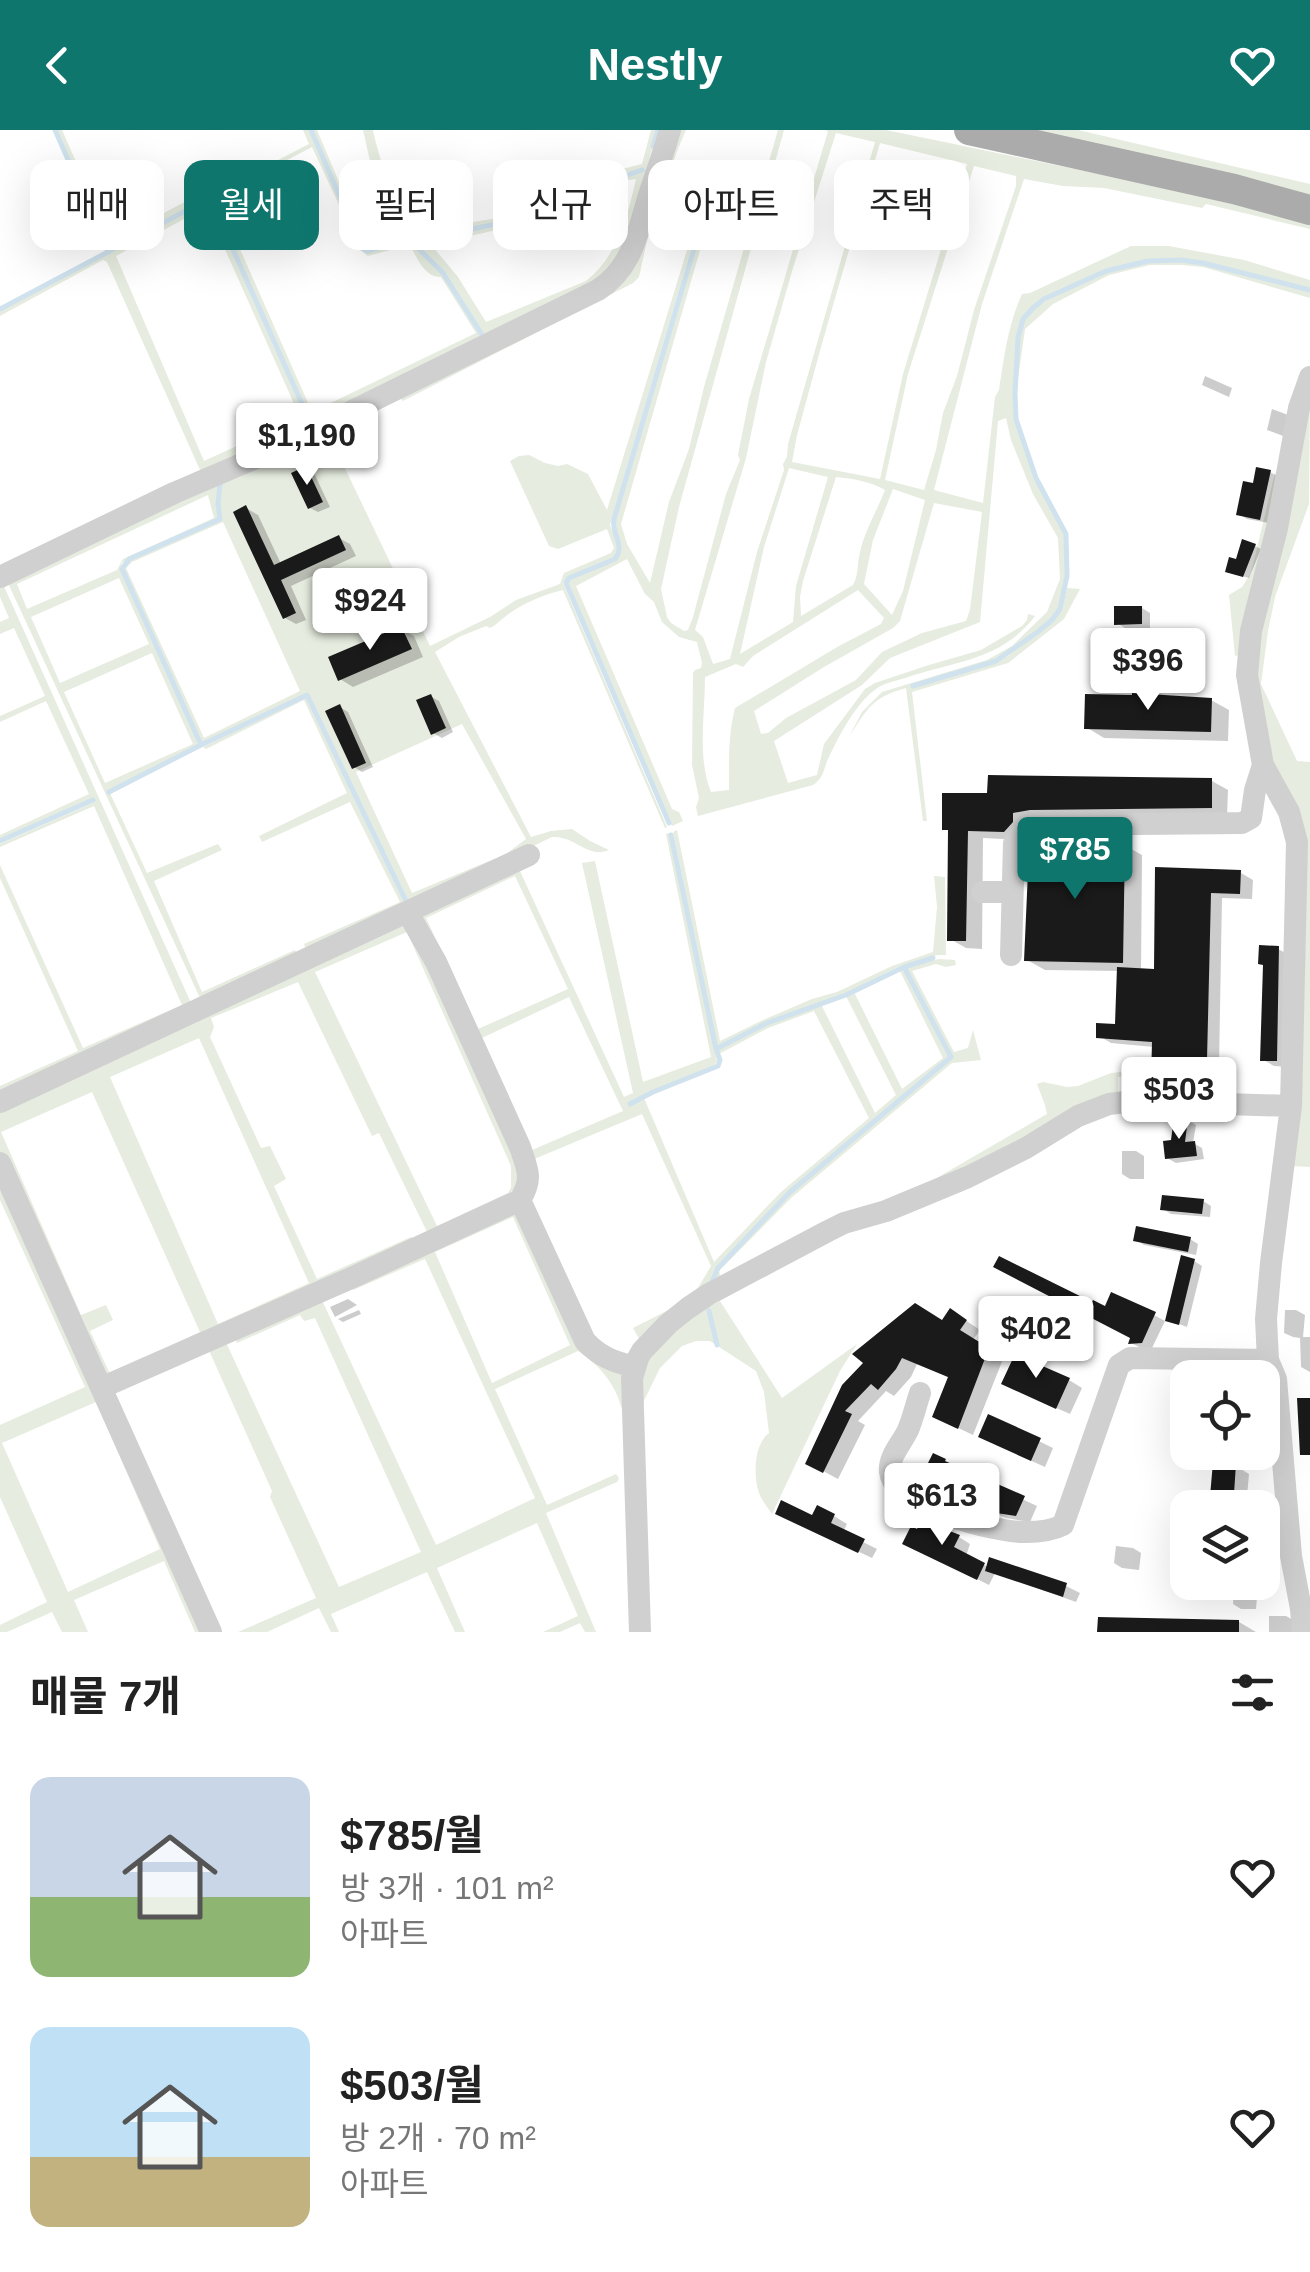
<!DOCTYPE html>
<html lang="ko">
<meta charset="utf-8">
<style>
body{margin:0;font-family:Arial,"Noto Sans KR",sans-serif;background:#f2f2f2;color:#222;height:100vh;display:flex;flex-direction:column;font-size:38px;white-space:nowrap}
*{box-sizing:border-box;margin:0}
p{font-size:32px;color:#767676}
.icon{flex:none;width:55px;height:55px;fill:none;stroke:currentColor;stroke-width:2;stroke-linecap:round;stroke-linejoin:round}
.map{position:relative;height:1502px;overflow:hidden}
.sheet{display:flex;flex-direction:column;background:#fff;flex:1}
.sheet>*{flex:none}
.hud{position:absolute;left:30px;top:30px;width:1250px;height:90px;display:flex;gap:20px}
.controls{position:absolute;left:1170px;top:1230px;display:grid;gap:20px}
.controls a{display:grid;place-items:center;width:110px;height:110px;border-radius:20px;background:#fff;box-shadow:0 10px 40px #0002;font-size:50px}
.price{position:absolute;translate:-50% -85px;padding:0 22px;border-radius:10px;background:#fff;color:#222;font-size:32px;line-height:65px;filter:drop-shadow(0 2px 5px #0008)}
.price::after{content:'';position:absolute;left:50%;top:60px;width:30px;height:22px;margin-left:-15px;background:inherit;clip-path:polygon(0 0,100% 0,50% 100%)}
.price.selected{background:#0f766e;color:#fff}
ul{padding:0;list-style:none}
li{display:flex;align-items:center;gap:30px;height:250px;padding:0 30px}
li span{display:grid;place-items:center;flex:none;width:280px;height:200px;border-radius:20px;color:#555}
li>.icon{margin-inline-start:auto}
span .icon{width:120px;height:120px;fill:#fffc;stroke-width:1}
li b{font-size:42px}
h2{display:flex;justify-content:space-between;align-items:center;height:120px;padding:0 30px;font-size:42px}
.tag{padding:0 35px;border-radius:20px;background:#fff;box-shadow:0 10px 40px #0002;font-size:35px;line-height:90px}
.tag.selected{background:#0f766e;color:#fff}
header{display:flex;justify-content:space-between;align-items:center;height:130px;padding:0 30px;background:#0f766e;color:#fff;font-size:45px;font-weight:700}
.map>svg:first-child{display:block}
</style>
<header><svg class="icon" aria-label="back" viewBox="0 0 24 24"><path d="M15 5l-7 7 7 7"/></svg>Nestly<svg class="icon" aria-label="heart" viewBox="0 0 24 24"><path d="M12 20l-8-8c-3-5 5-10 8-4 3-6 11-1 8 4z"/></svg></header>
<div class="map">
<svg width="1310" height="1502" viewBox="0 0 1310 1502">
<rect width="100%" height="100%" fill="#fff"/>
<path fill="#e6ecdf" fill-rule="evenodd" d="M57 0H62L111 111 211 58 216 62 309 14 303 0H310L361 118 367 122 406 112 412 113 442 144 482 207 312 292 211 67 109 120ZM312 17 360 120 368 126 409 115C418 127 423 147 441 147L476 203 312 282 217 67Z
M312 0H317L364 111 370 115 398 109 412 102 379 53 370 31 363 0H373C381 39 394 66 418 98L442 97 498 88 599 45 642 34 651 0H657L629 104 620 125 604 146 484 206 444 143 414 112 417 109 490 98 507 94 591 59 638 43 639 41 590 57 490 96 425 104 415 106 412 110H405L367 120 363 117ZM636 49C628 85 617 127 586 151L486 192 458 147 428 111 429 109C458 111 500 100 527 90 564 77 597 53 636 49Z
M675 0H686L677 21 663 65 703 82 709 89 621 394 627 414 650 453 669 372 689 319 704 257 778 0H784L679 377 661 459 667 487 671 493 684 501 688 500 693 487 726 364 740 330 738 325 749 269 828 1 825 0H886L1216 68 1310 92V99L1206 74 1202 78 1104 58 1063 56 1024 49 982 174 934 360 983 373 995 267 999 260C1004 227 1008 195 1022 164L1030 163 1131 116H1169L1244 130 1310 150V159L1203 132 1181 129 1148 130 1106 140 1044 168 1032 178 1022 189 1015 220V289L1035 349 1064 404 1065 446 1059 479 1051 489 1016 518 996 530 913 555V557L980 538 1008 526 1053 491 1062 480 1067 458 1080 459 1064 489 1008 533 912 562 927 691H923L906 558C871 568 868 578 849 607L862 582 882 562 987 530 1012 516 1047 482 1060 449 1058 408 1033 364 1011 310 1006 288 998 291 980 492 890 528 862 555 774 611 788 653 817 645 824 614 865 559 875 553 929 535 981 520 1022 496 1027 490 1028 484 1035 486C1001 531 954 531 905 548 896 551 883 553 876 559 855 574 839 606 828 629 823 640 824 648 813 655L698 686 696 677 699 668 692 635 693 543 695 540 701 538 702 533 697 512 679 507 662 492 654 472 645 464 627 429 576 456 672 679 679 682 683 691 672 696 567 454 570 450 616 430C628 415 612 405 615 390L704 88 659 67 658 70 700 89 610 395 618 418 614 427 568 447 563 453 667 697 665 698 563 460C545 464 526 472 510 483 502 488 498 494 490 498L486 496 459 507 435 522 531 707 551 701 572 699 590 711 609 720C587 729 575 705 552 707L308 825 304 814 400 772 350 672 262 712 259 706 347 663 304 570 206 619 203 617 306 566 403 770 407 768 307 563 202 614 123 441 124 436 130 430 222 390 219 375 222 354H219L216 375 218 388 128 428 122 433 120 438 200 615 109 661 147 743 218 714 222 720 154 751 202 862 295 820 300 828 200 868 7 451 178 366 302 318 305 323 304 328 327 318 328 311 334 300 608 158ZM836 3 875 12 788 314 787 327 783 334 784 340 757 422 730 529 713 534 703 507 695 500 746 328 766 232 793 138ZM880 13 967 34 903 244 880 349 792 332 797 305 823 210ZM974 36 1016 46V56L974 180 957 246 943 283 936 320 924 360 885 350 908 244ZM659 75 696 91 607 380 588 344 567 334 558 336 545 333 529 325 519 326 510 331 549 416 558 419 607 399 614 418 611 423 564 443 560 454 516 470 490 487 430 516 342 332C339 319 336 307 345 296L400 268 403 271 633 153 639 147 649 102ZM789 338 828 347 796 456 793 492 740 524 764 417ZM836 347C853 349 870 351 885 360 877 381 865 400 860 422 857 434 859 444 853 455L801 486 800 467 803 451ZM893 359 925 370 903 461 892 485 864 454 873 410ZM208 365 214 388 123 429 117 440 27 479 17 454ZM934 373 982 382 970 480 966 491 922 503 882 522 856 550 786 588 768 603 761 604 754 581 824 537 893 498 900 491ZM223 392 300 561 204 608 126 438 132 432ZM119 448 149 514 60 553 31 487ZM858 460 884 488 881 494 839 516 735 578C728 605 729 632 729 660L711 662C697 628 705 584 705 547L736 534 743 537 753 526ZM152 523 193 614 105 653 64 562ZM462 594 526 709 506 724 412 763 356 642Z
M1009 0H1078L1310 54V68Z
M209 69 310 294 161 358 200 340 107 132 103 130 0 186V181ZM206 77 300 287 204 331 116 126Z
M1181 131 1203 134 1310 161V168L1203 137 1181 135H1150L1109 145 1053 174 1025 199 1016 263C1017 241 1014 213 1024 192 1035 168 1108 139 1133 134 1149 131 1165 131 1181 131Z
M1310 259 1309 374 1275 467 1268 501 1261 554 1297 631 1310 632V1037L1289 1036 1301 712 1264 623 1252 542Z
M1275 343 1282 344 1244 524 1235 526 1229 465 1242 457 1251 443Z
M0 452H2L191 873 0 971V956L78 921 0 748V735L83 918 182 875 94 676 0 717V714L95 672 93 668 0 709V705L89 664 46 571 0 592V586L45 566 14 498 0 504V492L9 488 0 467Z
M677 700 720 911 763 890 812 869 837 862 892 836 933 822 937 777 934 746 945 747 946 825H938L902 835 846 863 766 892 717 917 673 702Z
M669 703 717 931 714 936 648 962 627 974 629 976 644 968 714 1132 781 1062 869 988 814 881 768 898 719 924 717 920 767 894 821 874 875 983 896 965 846 866 854 862 902 959 943 928 900 841 904 839 949 928 789 1062 716 1137 707 1162 642 1214 633 1198 692 1168 711 1136 642 984 527 1032 417 784 520 741 624 967 633 963 582 733 595 731 643 952 711 927 666 704ZM515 746 568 859 478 899 426 788ZM569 867 623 981 532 1020 482 908Z
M404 791 503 989 523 1055 430 1108 379 1003 372 1006 298 852 211 888 214 897 210 907 261 1018 270 1016 286 1049 274 1056 317 1149 411 1107 416 1114 108 1253 0 1024V975ZM407 802 511 1036V1058L508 1063 437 1096 315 842ZM199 908 309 1153 218 1194 110 947ZM92 962 200 1202 110 1244 90 1201 113 1190 106 1175 81 1185 1 1002Z
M939 829 955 830 956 835 946 837 936 834 912 841 954 922 968 918 973 900 981 930 952 933 791 1068 719 1141 721 1148 870 1076 935 1049 1047 984 1045 975 1037 954 1043 952 1067 957 1078 956 1111 943 1129 941V946L1118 947V968L711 1159 718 1138 790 1064 952 928 906 837Z
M0 1044 206 1502H195L164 1431 74 1470 88 1502H62L52 1482 7 1502H0V1495L47 1472 0 1367V1295L85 1257 0 1070ZM96 1272 160 1419 68 1462 2 1313Z
M514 1078 581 1212 626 1246 622 1279C615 1253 600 1236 578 1221L495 1259 547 1375 616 1344 619 1348 617 1352 546 1383 596 1502H585L580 1493 560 1502H543L578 1486 537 1393 437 1438 465 1502H455L427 1442 331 1484 339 1502H331L319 1478 267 1502H238L316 1468 270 1367 272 1361 207 1216 224 1208 339 1457 421 1422 315 1188 304 1191 300 1185 237 1213 233 1204 320 1166 436 1415 535 1368 425 1129 353 1160 350 1153ZM513 1087 570 1215 492 1253 435 1122Z
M720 1171 782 1268 857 1214 840 1241 772 1384C768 1378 762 1371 759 1363 753 1346 754 1314 769 1303L764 1262 756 1241 710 1211H696L682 1216 660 1238 638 1283V1238L669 1197Z"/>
<path fill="#0003" d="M1205 246 1232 258 1229 267 1202 255Z
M1272 279 1291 286 1286 307 1267 300Z
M306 339 314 343 330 377 318 382 310 378Z
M1270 342 1279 347 1269 393 1247 389 1239 384Z
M246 378 258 385 281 434 339 408 350 414 356 426 291 456 306 490 296 494 285 488Z
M1255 416 1261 419 1249 448 1234 444Z
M1142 478 1150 483V498H1125L1117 493Z
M401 499 414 506 423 527 353 557 340 549Z
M430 566 439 571 453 602 442 608 433 603Z
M1211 570 1229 580 1228 611 1104 608 1086 597Z
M340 577 348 582 373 637 362 642 354 637Z
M1212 651 1228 660 1227 686 1048 688 1021 710 983 708 982 819 966 818 950 809 951 702 944 698 990 666Z
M1124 715 1142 725 1141 841 1156 842 1157 739 1241 743 1253 750 1252 769 1222 768 1219 936 1183 935 1180 958 1165 956 1155 950 1154 960 1144 959 1135 955 1137 940 1153 944 1154 917 1111 913 1099 906 1117 897 1120 841 1045 840 1027 830Z
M1278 819 1291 826 1289 937 1274 936 1262 929Z
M1187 990 1196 995 1193 1013 1202 1018 1204 1029 1176 1033 1167 1028 1173 1012Z
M1122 1021H1136L1144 1026V1049H1130L1122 1044Z
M1203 1071 1211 1076 1210 1087 1171 1084 1163 1079Z
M1190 1109 1198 1114 1196 1125 1144 1115 1136 1110Z
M1194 1131 1202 1136 1187 1197 1168 1190Z
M348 1169 357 1175 335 1187 330 1177Z
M1106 1179 1154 1185 1165 1191 1152 1218H1141L1131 1213 1133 1208Z
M359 1180 361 1184 343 1192 338 1189Z
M1285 1180H1296L1305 1185 1303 1207H1310V1242L1301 1237 1300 1208 1293 1207 1284 1203Z
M965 1190 980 1200 973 1210 1003 1229 973 1305 950 1294V1248L917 1234 911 1247 894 1266 886 1261 858 1291 865 1295 838 1349 808 1333 844 1257 943 1193Z
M1069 1250 1082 1258 1070 1284 1018 1261Z
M989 1287 1053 1318 1045 1337 994 1314Z
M1236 1336 1249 1344 1246 1378H1212Z
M958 1339 1037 1376 1030 1392 1006 1388 937 1356Z
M834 1386 847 1394 843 1402 877 1419 872 1428 791 1390Z
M959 1407 970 1414 966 1426 988 1437 991 1430 1066 1456 1080 1463 1076 1472 995 1443 989 1455 917 1419Z
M1116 1416 1133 1418 1141 1423 1139 1440 1122 1438 1114 1433Z
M1232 1452H1253L1258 1455 1256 1479H1241L1233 1474 1234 1453Z
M1269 1486H1286L1302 1495V1502H1269Z
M1239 1492 1256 1502H1100Z"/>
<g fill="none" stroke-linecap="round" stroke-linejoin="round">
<path stroke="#cfe2ee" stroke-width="5" d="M55 0 108 121
M311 0 362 118 367 121 406 111 412 112 443 143 484 208
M653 16 658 0
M658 68 703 88 614 389C611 405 626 415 615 429L569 448 566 453 669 693
M412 112 420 106 448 104 506 92 559 69 642 40
M0 179 210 68 311 294
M913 556 996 531 1039 501 1052 490 1060 479 1067 446 1066 404 1036 348 1016 289 1015 263 1018 208 1023 189 1033 178 1044 169 1106 141 1148 131 1181 130 1203 133 1310 160
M201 615 307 565 405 769
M109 662 201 615 122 439 129 429 220 389 218 374 220 354
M671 705 716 919 767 893 846 865 904 837 933 828
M0 711 93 670
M630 974 653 962 718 936 720 930 716 919
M712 1152 718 1138 790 1062 951 927 904 837
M709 1181 717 1215"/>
</g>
<path fill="#1a1a1a" d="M306 336 323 372 308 379 291 343Z
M1256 337 1271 340 1260 390 1236 385 1243 351 1253 353Z
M246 375 274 435 339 405 346 420 281 450 296 483 283 489 233 382Z
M1242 409 1256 414 1243 447 1225 442 1229 427 1236 429Z
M1114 476H1142V494L1114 495Z
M401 496 412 519 338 551 328 527Z
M1132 563 1212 568 1211 602 1084 599 1085 564 1132 565Z
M431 564 446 598 431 605 416 570Z
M340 574 366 633 352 639 325 581Z
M988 645 1212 648V678L1030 680 1013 683V692L1004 702 968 701 966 811H947L948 700H942V663H987Z
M1036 711 1125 712 1123 833 1024 831 1029 719Z
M1155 737 1241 740 1240 764 1211 763 1207 930H1171L1168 952 1151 950 1152 912 1096 908V893L1115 894 1117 837 1154 839Z
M1259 815 1279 816 1277 931H1260L1263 835 1258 834Z
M1174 987 1188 988 1185 1012 1195 1011 1197 1026 1165 1029 1163 1011 1171 1010Z
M1162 1065 1204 1069 1202 1084 1160 1080Z
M1136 1096 1191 1107 1188 1122 1133 1111Z
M1181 1125 1195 1129 1179 1195 1165 1191Z
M999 1126 1092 1172 1093 1170 1105 1176 1111 1162 1156 1182 1142 1213 1128 1214 1130 1208 993 1137Z
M915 1173 942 1190 950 1178 967 1190 960 1200 989 1218 958 1299 932 1287 948 1247 902 1228 896 1239 878 1260 871 1254 845 1281 852 1284 823 1343 805 1334 842 1255 863 1233 852 1224Z
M1015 1224 1070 1248 1056 1279 1001 1254Z
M1297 1268H1310V1325H1300Z
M988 1284 1041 1308 1031 1331 978 1307Z
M933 1323 946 1329 945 1331 1025 1366 1016 1386 990 1382 920 1349Z
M1213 1332 1236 1334 1233 1378H1209Z
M781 1370 812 1385 817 1375 835 1384 831 1393 865 1409 858 1423 775 1384Z
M921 1390 960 1405 954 1417 985 1433 977 1450 902 1414 911 1396 917 1399Z
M989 1427 1067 1453 1063 1467 985 1441Z
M1098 1487 1239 1490V1502H1097Z"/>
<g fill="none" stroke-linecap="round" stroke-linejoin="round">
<path stroke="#d0d0d0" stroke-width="22" d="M0 447 174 363 307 306 356 279 598 160C634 137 638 99 650 62 657 41 664 21 670 0
M982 762H1012
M1011 825 1014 713 1030 695 1242 693 1251 688 1255 660 1263 635
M0 972 529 725
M0 1033 211 1502
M520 1070 585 1211C600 1227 614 1232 635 1237
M103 1257 349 1149 520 1070C533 1049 528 1040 520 1017L436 832 408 783
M920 1263C916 1275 913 1288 908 1300 902 1313 888 1327 890 1342 893 1376 996 1403 1026 1402 1039 1402 1051 1401 1063 1395L1119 1235 1130 1228 1268 1230
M640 1502 632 1248 638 1228 642 1221 668 1194 688 1178 709 1164 828 1101 844 1093 886 1081 968 1047 1026 1018 1078 986 1109 974 1134 971 1291 976
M1303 1502 1301 1479 1291 1426 1276 1249 1268 1230 1266 1189 1271 1133 1291 976 1297 712 1289 682 1263 635 1247 545 1251 501 1277 398 1299 278 1310 247"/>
<path stroke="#ababab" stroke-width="30" d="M969 0 1234 59 1310 80"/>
</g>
</svg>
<div class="controls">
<a><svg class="icon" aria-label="locate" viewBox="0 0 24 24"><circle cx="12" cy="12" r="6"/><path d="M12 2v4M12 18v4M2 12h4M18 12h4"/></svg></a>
<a><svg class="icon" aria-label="layers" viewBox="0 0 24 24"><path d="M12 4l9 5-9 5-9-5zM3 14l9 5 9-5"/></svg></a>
</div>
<b class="price" style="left:307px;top:358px">$1,190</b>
<b class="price" style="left:370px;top:523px">$924</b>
<b class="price" style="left:1148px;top:583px">$396</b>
<b class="price selected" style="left:1075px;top:772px">$785</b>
<b class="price" style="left:1179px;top:1012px">$503</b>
<b class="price" style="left:1036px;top:1251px">$402</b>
<b class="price" style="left:942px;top:1418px">$613</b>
<div class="hud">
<a class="tag">매매</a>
<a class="tag selected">월세</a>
<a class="tag">필터</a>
<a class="tag">신규</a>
<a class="tag">아파트</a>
<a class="tag">주택</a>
</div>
</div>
<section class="sheet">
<h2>매물 7개<svg class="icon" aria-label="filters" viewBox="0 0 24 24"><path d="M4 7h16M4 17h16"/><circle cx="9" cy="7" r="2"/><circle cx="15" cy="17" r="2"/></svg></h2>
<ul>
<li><span style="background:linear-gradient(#c9d6e8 60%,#8fb573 0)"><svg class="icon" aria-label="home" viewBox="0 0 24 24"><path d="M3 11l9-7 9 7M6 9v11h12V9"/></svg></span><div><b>$785/월</b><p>방 3개 · 101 m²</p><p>아파트</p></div><svg class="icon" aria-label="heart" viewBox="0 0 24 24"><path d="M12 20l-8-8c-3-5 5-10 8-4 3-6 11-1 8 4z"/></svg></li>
<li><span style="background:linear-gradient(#bfe0f5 65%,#c2b280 0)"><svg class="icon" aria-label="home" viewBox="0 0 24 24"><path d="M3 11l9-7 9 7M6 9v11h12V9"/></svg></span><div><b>$503/월</b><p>방 2개 · 70 m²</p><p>아파트</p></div><svg class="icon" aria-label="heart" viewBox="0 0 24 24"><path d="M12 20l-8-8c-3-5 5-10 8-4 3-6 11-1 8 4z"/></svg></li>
</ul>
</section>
